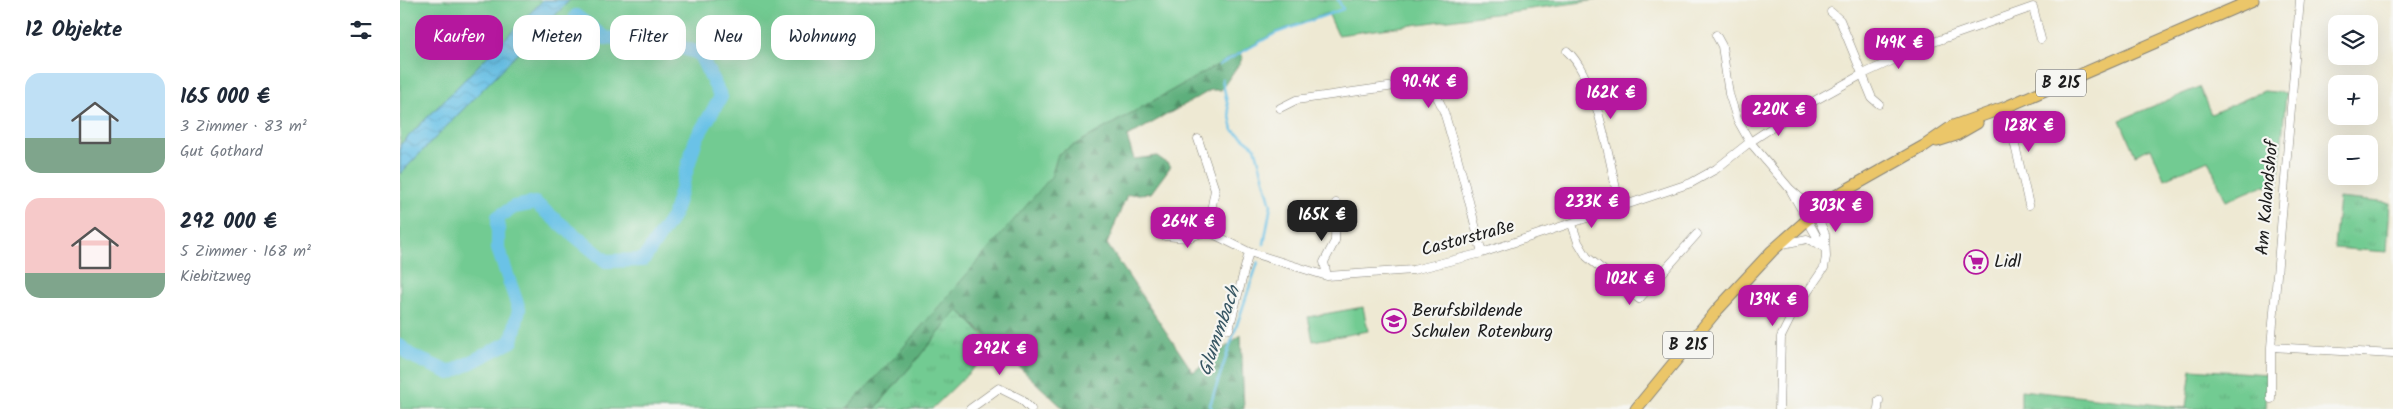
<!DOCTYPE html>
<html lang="de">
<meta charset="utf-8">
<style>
body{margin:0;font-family:Kalam,sans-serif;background:#f6f6f7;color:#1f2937;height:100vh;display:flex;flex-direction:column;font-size:19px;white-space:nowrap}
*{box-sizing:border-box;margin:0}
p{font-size:16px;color:#747a83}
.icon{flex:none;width:28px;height:28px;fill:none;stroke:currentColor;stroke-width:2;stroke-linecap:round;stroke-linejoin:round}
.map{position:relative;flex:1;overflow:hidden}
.panel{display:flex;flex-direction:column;background:#fff;width:400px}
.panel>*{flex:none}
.top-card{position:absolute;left:15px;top:15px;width:475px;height:45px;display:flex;gap:10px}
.tools{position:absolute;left:1928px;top:15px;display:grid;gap:10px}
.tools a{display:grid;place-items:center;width:50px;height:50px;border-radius:10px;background:#fff;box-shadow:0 5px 20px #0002;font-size:25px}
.price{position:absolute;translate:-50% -42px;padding:0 11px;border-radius:10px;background:#b5179e;color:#fff;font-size:16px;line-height:32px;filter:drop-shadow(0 1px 2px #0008)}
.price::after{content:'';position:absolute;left:50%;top:30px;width:15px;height:11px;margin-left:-8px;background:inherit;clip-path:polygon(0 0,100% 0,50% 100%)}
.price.active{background:#222;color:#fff}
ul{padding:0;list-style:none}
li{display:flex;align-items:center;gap:15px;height:125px;padding:0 25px}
li span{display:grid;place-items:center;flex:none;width:140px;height:100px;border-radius:15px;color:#555}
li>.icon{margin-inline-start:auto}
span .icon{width:60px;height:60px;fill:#fffc;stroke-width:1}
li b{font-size:21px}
h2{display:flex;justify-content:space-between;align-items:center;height:60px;padding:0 25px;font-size:21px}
.tag{padding:0 18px;border-radius:15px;background:#fff;box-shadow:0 5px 20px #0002;font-size:18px;line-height:45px}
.tag.active{background:#b5179e;color:#fff}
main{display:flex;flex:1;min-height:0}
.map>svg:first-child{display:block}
</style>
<main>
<section class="panel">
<h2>12 Objekte<svg class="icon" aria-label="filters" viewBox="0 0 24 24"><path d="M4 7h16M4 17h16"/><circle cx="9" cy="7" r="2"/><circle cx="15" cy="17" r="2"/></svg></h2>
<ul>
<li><span style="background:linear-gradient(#bfe0f5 65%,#7fa58c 0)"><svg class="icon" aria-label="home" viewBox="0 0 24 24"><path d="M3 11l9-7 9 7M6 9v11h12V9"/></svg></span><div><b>165 000 €</b><p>3 Zimmer · 83 m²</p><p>Gut Gothard</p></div></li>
<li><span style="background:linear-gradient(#f6c9c9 75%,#7fa58c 0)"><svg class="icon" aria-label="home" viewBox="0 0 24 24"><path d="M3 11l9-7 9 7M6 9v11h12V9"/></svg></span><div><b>292 000 €</b><p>5 Zimmer · 168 m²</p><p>Kiebitzweg</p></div></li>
</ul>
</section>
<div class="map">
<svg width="1993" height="409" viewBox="0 0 1993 409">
<defs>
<pattern id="grass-tufts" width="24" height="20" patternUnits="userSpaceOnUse" patternTransform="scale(1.25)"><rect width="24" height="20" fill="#72cb92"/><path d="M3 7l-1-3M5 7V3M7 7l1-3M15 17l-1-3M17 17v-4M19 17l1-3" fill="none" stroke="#62ae7d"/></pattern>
<pattern id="forest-firs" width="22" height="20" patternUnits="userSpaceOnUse" patternTransform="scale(1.25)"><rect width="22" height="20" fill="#5daf7c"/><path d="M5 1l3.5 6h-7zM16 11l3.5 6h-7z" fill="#4c8e65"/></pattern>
<pattern id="water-waves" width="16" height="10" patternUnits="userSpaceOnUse" patternTransform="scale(1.25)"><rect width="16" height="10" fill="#6ac2e7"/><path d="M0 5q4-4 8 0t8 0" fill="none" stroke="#5ba6c6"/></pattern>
</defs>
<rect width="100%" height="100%" fill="#f6f6f2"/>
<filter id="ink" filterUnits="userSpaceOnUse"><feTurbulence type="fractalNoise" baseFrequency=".02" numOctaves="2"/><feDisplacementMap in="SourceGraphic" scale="10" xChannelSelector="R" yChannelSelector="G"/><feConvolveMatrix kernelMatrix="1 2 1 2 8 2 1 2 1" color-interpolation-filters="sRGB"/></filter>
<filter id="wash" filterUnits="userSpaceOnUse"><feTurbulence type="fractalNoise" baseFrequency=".0096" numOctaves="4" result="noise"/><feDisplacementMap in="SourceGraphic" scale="20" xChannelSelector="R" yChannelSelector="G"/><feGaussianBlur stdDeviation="1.12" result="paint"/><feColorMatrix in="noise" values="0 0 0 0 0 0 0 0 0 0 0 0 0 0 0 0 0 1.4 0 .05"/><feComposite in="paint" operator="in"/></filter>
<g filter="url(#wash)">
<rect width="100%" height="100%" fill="#eee9d3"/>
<path fill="url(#grass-tufts)" stroke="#477457" d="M1939 198 1990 203 1987 252 1934 248Z
M558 310 595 347 532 409H475Z
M1791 369 1868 374 1866 409H1621V390L1786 408Z"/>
<path fill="url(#forest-firs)" stroke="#3c664c" d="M840 52 843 58 821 90H811L727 137 734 159 757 156 771 166 751 193 727 195 707 244 793 372 841 335 844 409H664L558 310 475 409H429L658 154Z"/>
<path fill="#72cb92" stroke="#477457" d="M0 0H1197L938 35 928 13 876 32 658 154 651 177 495 357 446 409H0Z
M1799 87 1811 114 1864 91 1886 93 1878 187 1862 186 1826 201 1808 160 1764 179 1751 148 1735 155 1720 120Z
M963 307 968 331 913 341 908 317Z"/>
<path fill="url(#water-waves)" stroke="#436f82" d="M143 0H170L0 174V145Z"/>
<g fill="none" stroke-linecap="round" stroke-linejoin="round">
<path stroke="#6ac2e7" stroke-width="2.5" d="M819 65 876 33 943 9 938 0
M822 79 833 130 855 147 871 205 864 244
M812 409 810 405 858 262"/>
<path stroke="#6ac2e7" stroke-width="14" d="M0 346 10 355 50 373 112 341 119 309 98 249V217L114 207 135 203 206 261 243 260 273 216 296 139 321 97 299 53 270 44 205 38 176 16"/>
</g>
</g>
<g filter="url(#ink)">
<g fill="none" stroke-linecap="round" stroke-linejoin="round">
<g stroke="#858278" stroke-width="9">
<path id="street" d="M1431 12 1440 20 1472 98 1479 104
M1316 35 1322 46 1329 94 1337 119 1350 142 1390 189 1415 211 1425 234 1426 257 1424 268 1392 315 1381 337 1379 409
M1167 51C1197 77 1211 168 1220 208
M1606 107 1629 205
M880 108 896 100 1009 84C1018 84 1027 86 1034 93 1043 104 1047 122 1051 136 1063 174 1072 214 1082 253
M798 139 815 190 807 231 849 252 927 276 1013 270 1082 253 1291 183 1316 169 1350 142 1405 106 1461 75 1528 44 1633 7 1641 39
M1391 191 1422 246
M1172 224 1178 242 1187 257 1239 299 1297 234
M765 236 788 238 807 231
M1383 244 1407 239 1422 246
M927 276 924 262 935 241 936 203
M829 329 849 252
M1871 347 1993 354
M1871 399V347L1900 0
M570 409 599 388 621 399 631 409
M1478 409 1479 400"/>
</g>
<g stroke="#858278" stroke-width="13">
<path id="primary" d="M1537 141 1556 135 1577 123
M1415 216 1430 209 1443 195
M1236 409 1318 309 1372 251 1407 220 1425 202 1524 146 1553 126 1606 107 1853 0"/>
</g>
<use href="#street" stroke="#fff" stroke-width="8"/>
<use href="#primary" stroke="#ebc669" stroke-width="11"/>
</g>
</g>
<defs>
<g id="supermarket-ring" transform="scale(1.25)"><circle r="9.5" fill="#f6f6f2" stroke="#b5179e" stroke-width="1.5"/><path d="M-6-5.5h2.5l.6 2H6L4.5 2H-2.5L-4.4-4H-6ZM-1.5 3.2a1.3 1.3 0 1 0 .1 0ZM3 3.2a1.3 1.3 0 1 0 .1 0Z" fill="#b5179e"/></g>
<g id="school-ring" transform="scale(1.25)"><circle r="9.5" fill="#f6f6f2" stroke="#b5179e" stroke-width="1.5"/><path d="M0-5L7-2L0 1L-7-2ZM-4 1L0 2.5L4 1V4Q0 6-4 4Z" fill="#b5179e"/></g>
</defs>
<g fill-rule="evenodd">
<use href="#supermarket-ring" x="1576" y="262"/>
<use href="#school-ring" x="994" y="321"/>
</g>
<g text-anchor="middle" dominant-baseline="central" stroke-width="4.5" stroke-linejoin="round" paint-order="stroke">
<g fill="#f6f6f2" stroke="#5d5d5c" stroke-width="1">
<rect x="1636" y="69.5" width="50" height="27" rx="4"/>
<rect x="1263" y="331.5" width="50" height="27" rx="4"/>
</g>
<g font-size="16" font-weight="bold" fill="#1c1c1c">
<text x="1661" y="83">B 215</text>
<text x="1288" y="345">B 215</text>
</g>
<g font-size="18" fill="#1c1c1c" stroke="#f6f6f2">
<text transform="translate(1868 198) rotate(-85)">Am Kalandshof</text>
<text transform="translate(1068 239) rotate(-15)">Castorstraße</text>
</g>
<g font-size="18" fill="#1c1c1c" stroke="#f6f6f2" text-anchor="start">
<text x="1594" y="262">Lidl</text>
<text x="1012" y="311">Berufsbildende<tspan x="1012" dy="21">Schulen Rotenburg</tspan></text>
</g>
<g font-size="19" font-style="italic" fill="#375663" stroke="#f6f6f2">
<text transform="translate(820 331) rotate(-71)">Glummbach</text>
</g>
</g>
</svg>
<div class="tools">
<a><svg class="icon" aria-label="layers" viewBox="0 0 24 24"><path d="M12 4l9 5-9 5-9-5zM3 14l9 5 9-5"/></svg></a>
<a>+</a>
<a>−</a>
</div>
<b class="price" style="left:1499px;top:70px">149K €</b>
<b class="price" style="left:1029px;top:109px">90.4K €</b>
<b class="price" style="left:1211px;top:120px">162K €</b>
<b class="price" style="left:1379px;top:137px">220K €</b>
<b class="price" style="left:1629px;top:153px">128K €</b>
<b class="price" style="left:1192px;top:229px">233K €</b>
<b class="price" style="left:1436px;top:233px">303K €</b>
<b class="price active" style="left:922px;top:242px">165K €</b>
<b class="price" style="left:788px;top:249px">264K €</b>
<b class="price" style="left:1230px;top:306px">102K €</b>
<b class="price" style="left:1373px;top:327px">139K €</b>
<b class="price" style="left:600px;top:376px">292K €</b>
<div class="top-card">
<a class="tag active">Kaufen</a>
<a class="tag">Mieten</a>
<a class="tag">Filter</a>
<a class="tag">Neu</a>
<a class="tag">Wohnung</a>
</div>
</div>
</main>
